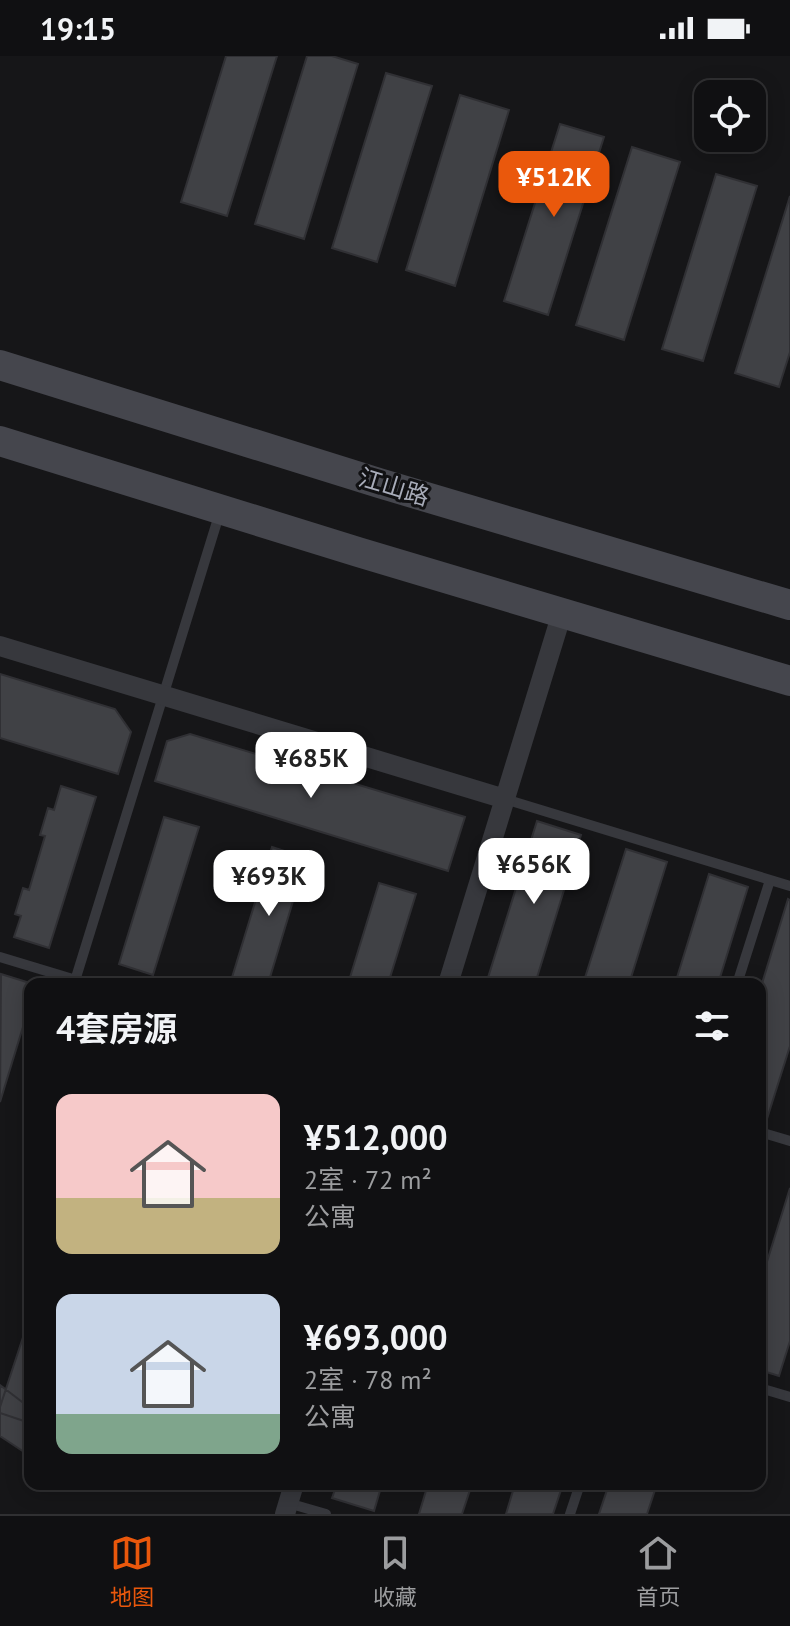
<!DOCTYPE html>
<html lang="zh">
<meta charset="utf-8">
<style>
body{margin:0;font-family:"PT Sans","Noto Sans SC",sans-serif;background:#19191b;color:#f1f3f6;height:100vh;display:flex;flex-direction:column;font-size:30px;white-space:nowrap}
*{box-sizing:border-box;margin:0}
p{font-size:26px;color:#9c9d9f}
.icon{flex:none;width:44px;height:44px;fill:none;stroke:currentColor;stroke-width:2;stroke-linecap:round;stroke-linejoin:round}
.map{position:relative;flex:1;overflow:hidden}
.sheet{position:absolute;left:24px;top:922px;width:742px;height:512px;display:flex;flex-direction:column;background:#101012;border-radius:16px;box-shadow:0 4px 20px #0003,0 0 0 2px #303032}
.sheet>*{flex:none}
.controls{position:absolute;left:694px;top:24px;display:grid;gap:16px}
.controls a{display:grid;place-items:center;width:72px;height:72px;border-radius:16px;background:#101012;box-shadow:0 4px 20px #0003,0 0 0 2px #303032;font-size:40px}
.price{position:absolute;translate:-50% -68px;padding:0 18px;border-radius:16px;background:#fff;color:#222;font-size:26px;line-height:52px;filter:drop-shadow(0 2px 4px #0008)}
.price::after{content:'';position:absolute;left:50%;top:48px;width:24px;height:18px;margin-left:-12px;background:inherit;clip-path:polygon(0 0,100% 0,50% 100%)}
.price.on{background:#ea580c;color:#fff}
ul{padding:0;list-style:none}
li{display:flex;align-items:center;gap:24px;height:200px;padding:0 32px}
li span{display:grid;place-items:center;flex:none;width:224px;height:160px;border-radius:16px;color:#555}
li>.icon{margin-inline-start:auto}
span .icon{width:96px;height:96px;fill:#fffc;stroke-width:1}
li b{font-size:34px}
h2{display:flex;justify-content:space-between;align-items:center;height:96px;padding:0 32px;font-size:34px}
.status{display:flex;justify-content:space-between;align-items:center;height:56px;padding:0 40px;background:#101012;direction:ltr}
.status svg{height:22px;fill:currentColor}
.tab-bar{display:flex;justify-content:space-around;align-items:center;height:112px;border-top:2px solid #303032;background:#101012;font-size:22px;color:#9c9d9f}
.tab-bar a{display:grid;justify-items:center;gap:4px}
.tab-bar .on{color:#ea580c}
.map>svg:first-child{display:block}
</style>
<div class="status"><b>19:15</b><svg viewBox="0 0 49 12"><path d="M0 12V9h3v3zM5 12V6h3v6zM10 12V3h3v9zM15 12V0h3v12zM26 1h20v11H26zM47 4h2v5h-2z"/></svg></div>
<div class="map">
<svg width="790" height="1458" viewBox="0 0 790 1458">
<rect width="100%" height="100%" fill="#161618"/>
<path fill="#404145" stroke="#303034" stroke-width="2" d="M226 0H277L227 160 181 146Z
M307 0H332L358 8 304 183 255 168Z
M386 17 432 30 377 206 332 192Z
M460 39 509 54 455 230 406 214Z
M560 68 604 81 548 259 504 245Z
M632 91 680 106 624 284 576 269Z
M716 118 757 130 703 305 662 293Z
M790 140V296L779 331 735 317Z
M0 618 115 653 131 676 118 718 0 682Z
M190 678 465 761 448 815 155 725 167 685Z
M61 730 96 741 49 892 14 881 21 860 15 858 23 832 29 834 45 780 40 779 48 752 54 754Z
M164 761 199 771 153 919 119 908Z
M537 765 581 779 535 928H486Z
M272 791 306 802 268 928H230Z
M626 793 667 806 629 928H583Z
M709 818 748 831 718 928H675Z
M379 827 416 838 388 928H348Z
M788 843 790 844V990L766 1066 760 1064V934Z
M1 918 33 928H30V948L0 1046Z
M790 1132V1285L779 1320 760 1314V1228Z
M30 1260V1367L0 1357V1351Z
M0 1329 30 1352V1400L0 1380Z
M337 1428H382L374 1455 332 1442Z
M428 1428H472L462 1458H419Z
M515 1428H563L553 1458H506Z
M609 1428H657L647 1458H599Z"/>
<g fill="none" stroke-linecap="round" stroke-linejoin="round">
<path stroke="#37383d" stroke-width="10" d="M505 743 790 830
M0 901 76 924
M74 928 220 456
M737 928 770 824
M760 1076 790 1085
M760 1332 790 1341
M288 1447 326 1458
M570 1458 580 1428"/>
<path stroke="#37383d" stroke-width="20" d="M0 590 505 743
M448 928 562 557
M285 1458 294 1428"/>
<path stroke="#45464d" stroke-width="30" d="M0 309 379 427 790 549
M0 385 358 496 790 625"/>
</g>
<g text-anchor="middle" dominant-baseline="central" stroke-width="6" stroke-linejoin="round" paint-order="stroke">
<g font-size="24" fill="#a8acb9" stroke="#111113">
<text transform="translate(394 431) rotate(17)">江山路</text>
</g>
</g>
</svg>
<div class="controls">
<a><svg class="icon" aria-label="locate" viewBox="0 0 24 24"><circle cx="12" cy="12" r="6"/><path d="M12 2v4M12 18v4M2 12h4M18 12h4"/></svg></a>
</div>
<b class="price on" style="left:554px;top:163px">¥512K</b>
<b class="price" style="left:311px;top:744px">¥685K</b>
<b class="price" style="left:534px;top:850px">¥656K</b>
<b class="price" style="left:269px;top:862px">¥693K</b>
<section class="sheet">
<h2>4套房源<svg class="icon" aria-label="filters" viewBox="0 0 24 24"><path d="M4 7h16M4 17h16"/><circle cx="9" cy="7" r="2"/><circle cx="15" cy="17" r="2"/></svg></h2>
<ul>
<li><span style="background:linear-gradient(#f6c9c9 65%,#c2b280 0)"><svg class="icon" aria-label="home" viewBox="0 0 24 24"><path d="M3 11l9-7 9 7M6 9v11h12V9"/></svg></span><div><b>¥512,000</b><p>2室 · 72 m²</p><p>公寓</p></div></li>
<li><span style="background:linear-gradient(#c9d6e8 75%,#7fa58c 0)"><svg class="icon" aria-label="home" viewBox="0 0 24 24"><path d="M3 11l9-7 9 7M6 9v11h12V9"/></svg></span><div><b>¥693,000</b><p>2室 · 78 m²</p><p>公寓</p></div></li>
</ul>
</section>
</div>
<nav class="tab-bar">
<a class="on"><svg class="icon" aria-label="map" viewBox="0 0 24 24"><path d="M3 6l6-2 6 2 6-2v14l-6 2-6-2-6 2zM9 4v14M15 6v14"/></svg>地图</a>
<a><svg class="icon" aria-label="saved" viewBox="0 0 24 24"><path d="M7 4h10v16l-5-4-5 4z"/></svg>收藏</a>
<a><svg class="icon" aria-label="home" viewBox="0 0 24 24"><path d="M3 11l9-7 9 7M6 9v11h12V9"/></svg>首页</a>
</nav>
